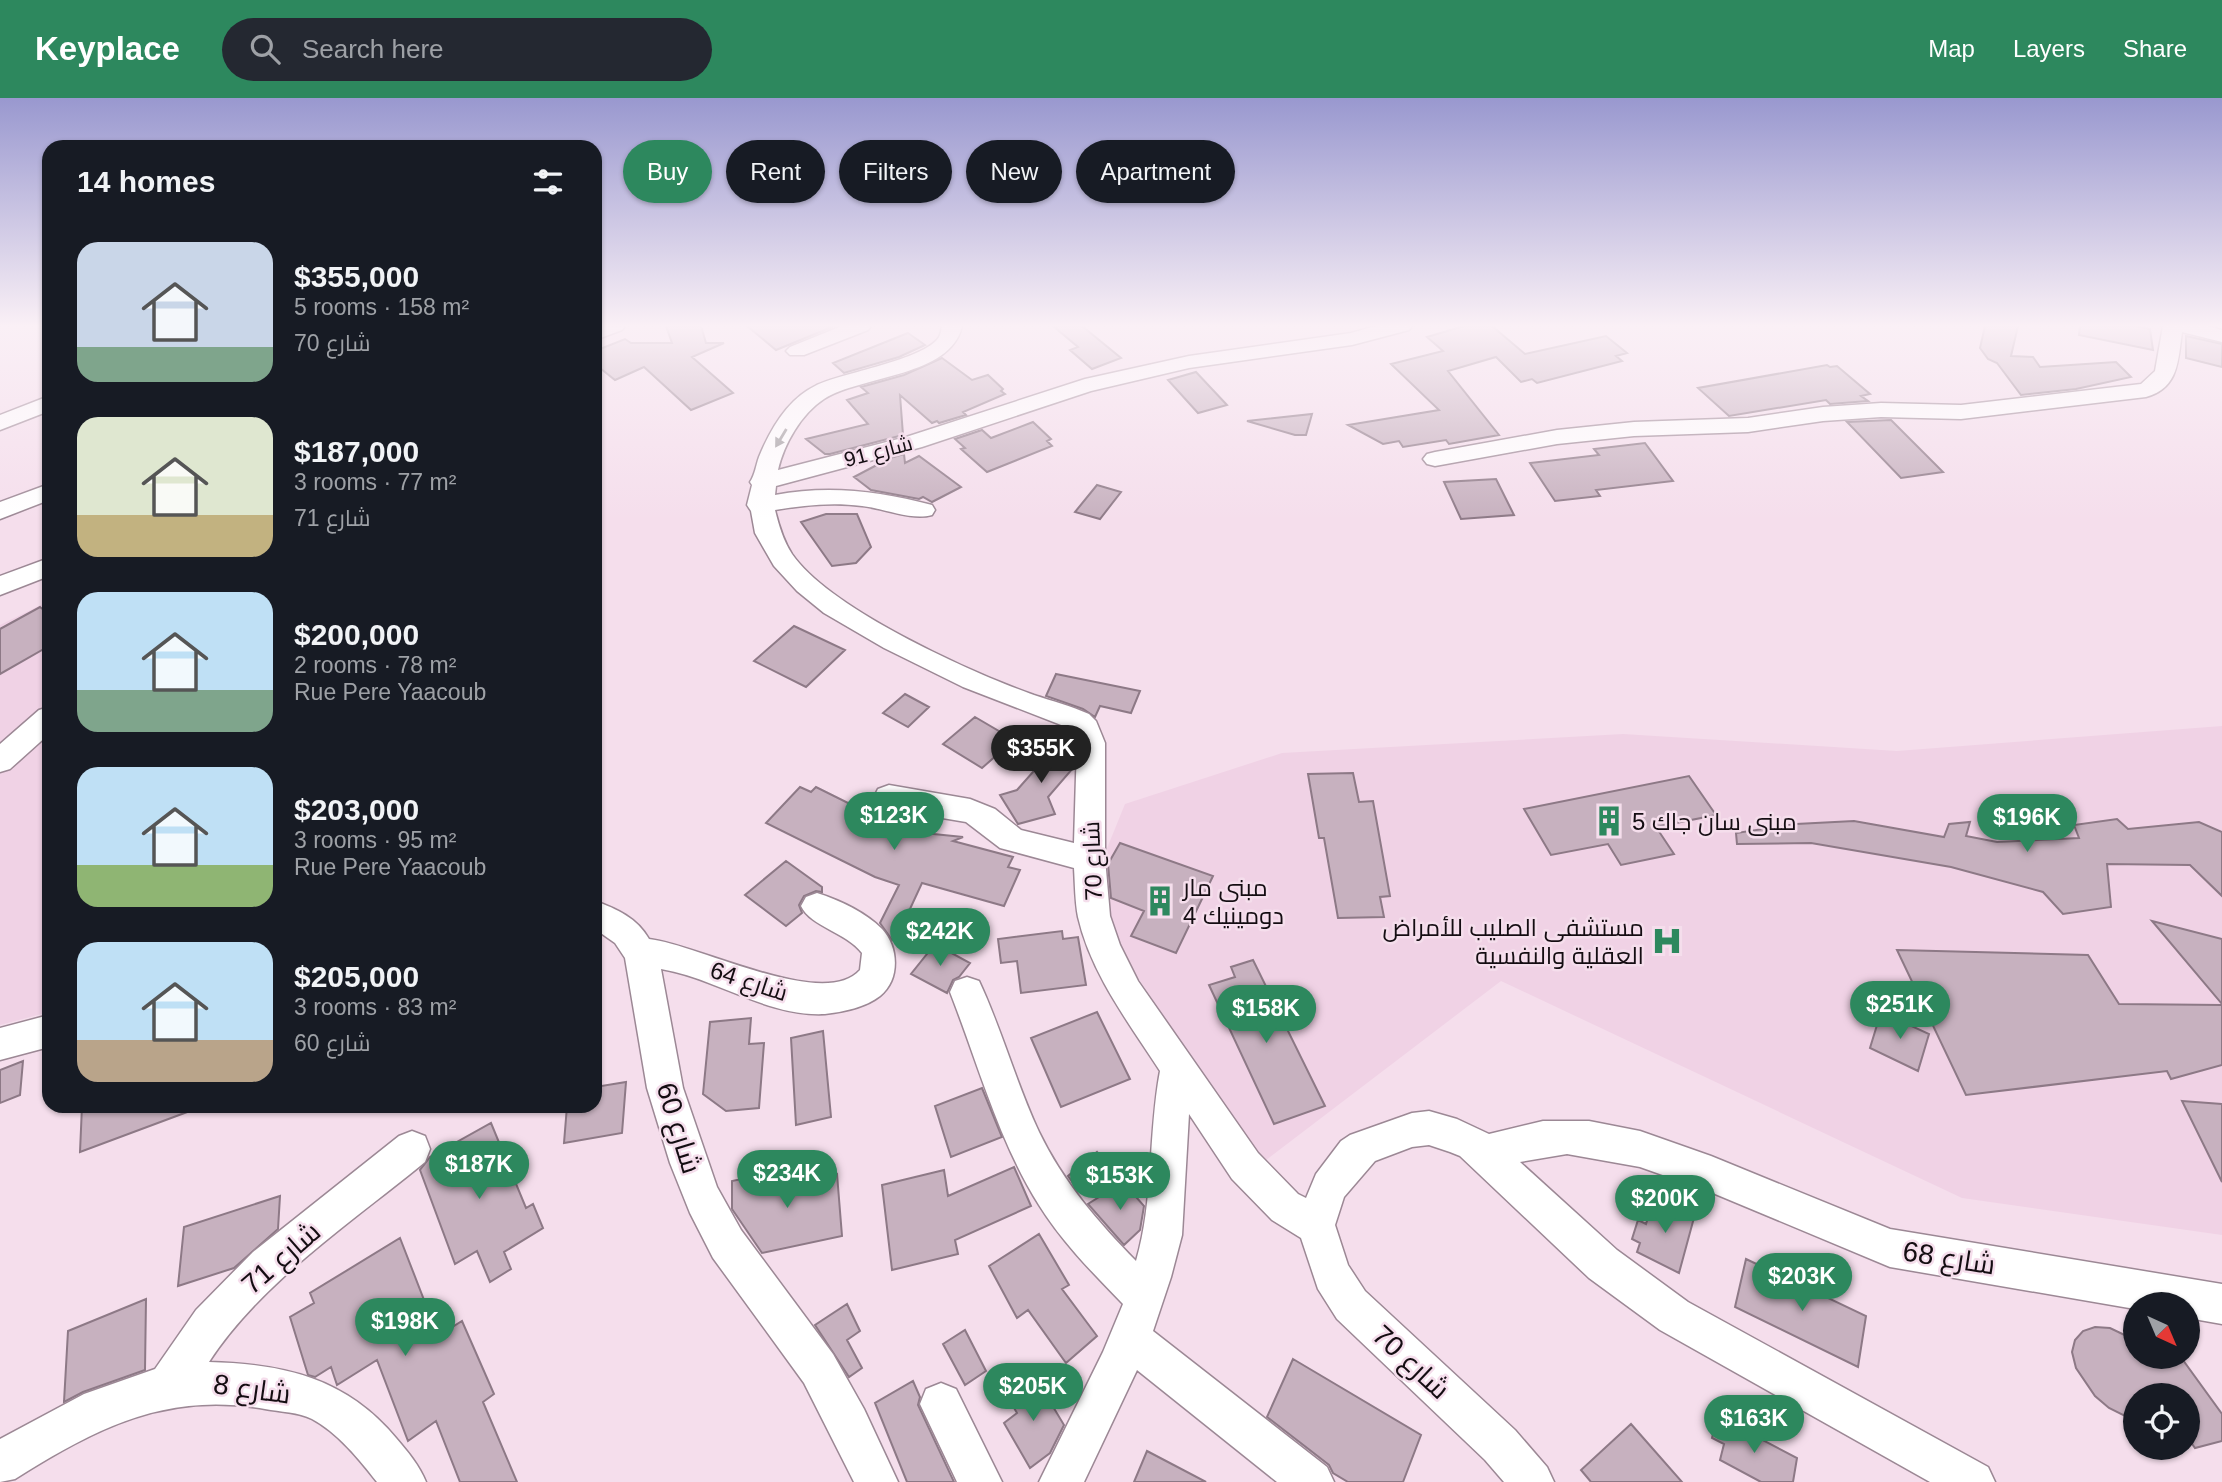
<!DOCTYPE html>
<meta charset="utf-8">
<style>
body{margin:0;font-family:Arial,Cairo,sans-serif;background:#242831;color:#f1f3f6;height:100vh;display:flex;flex-direction:column;font-size:26px;white-space:nowrap}
*{box-sizing:border-box;margin:0}
p{font-size:23px;color:#9ea1a6}
.icon{flex:none;width:38px;height:38px;fill:none;stroke:currentColor;stroke-width:2;stroke-linecap:round;stroke-linejoin:round}
.map{position:relative;flex:1;overflow:hidden}
.details{position:absolute;left:42px;top:42px;width:560px;height:973px;display:flex;flex-direction:column;background:#171b24;border-radius:21px;box-shadow:0 2px 5px #0004}
.details>*{flex:none}
.guide{position:absolute;left:623px;top:42px;width:665px;height:63px;display:flex;gap:14px}
.needle{width:46px;rotate:136deg}
.tools{position:absolute;left:2123px;top:1194px;display:grid;gap:14px}
.tools a{display:grid;place-items:center;width:77px;height:77px;border-radius:50%;background:#171b24;box-shadow:0 2px 5px #0004;font-size:35px}
.price{position:absolute;translate:-50% -60px;padding:0 16px;border-radius:24px;background:#2d885e;color:#fff;font-size:23px;line-height:46px;filter:drop-shadow(0 2px 4px #0008)}
.price::after{content:'';position:absolute;left:50%;top:42px;width:21px;height:16px;margin-left:-10px;background:inherit;clip-path:polygon(0 0,100% 0,50% 100%)}
.price.active{background:#222;color:#fff}
ul{padding:0;list-style:none}
li{display:flex;align-items:center;gap:21px;height:175px;padding:0 35px}
li span{display:grid;place-items:center;flex:none;width:196px;height:140px;border-radius:21px;color:#555}
li>.icon{margin-inline-start:auto}
span .icon{width:84px;height:84px;fill:#fffc;stroke-width:1}
li b{font-size:30px}
h2{display:flex;justify-content:space-between;align-items:center;height:84px;padding:0 35px;font-size:30px}
.chip{padding:0 24px;border-radius:32px;background:#171b24;box-shadow:0 2px 5px #0004;font-size:24px;line-height:63px}
.chip.active{background:#2d885e;color:#fff}
header{display:flex;align-items:center;gap:42px;box-sizing:border-box;height:98px;padding:0 35px;background:#2d885e;color:#fff}
header strong{font-size:33px}
nav{display:flex;gap:38px;margin-inline-start:auto;font-size:24px}
.search{width:490px;height:63px;background:#242831;display:flex;align-items:center;gap:18px;box-sizing:border-box;padding:0 24px;border-radius:38px;color:#9ea1a6;font-size:26px}
.map>svg:first-child{display:block}
</style>
<header>
<strong>Keyplace</strong>
<div class="search"><svg class="icon" aria-label="search" viewBox="0 0 24 24"><circle cx="10" cy="10" r="6"/><path d="M15 15l6 6"/></svg>Search here</div>
<nav><a>Map</a><a>Layers</a><a>Share</a></nav>
</header>
<div class="map">
<svg width="2222" height="1384" viewBox="0 0 2222 1384">
<rect width="100%" height="100%" fill="#f5deec"/>
<path fill="#f0d2e5" d="M49 503V914L0 927V527Z
M2222 628V1137L1962 1100 1501 883 1262 1065 1086 802 1125 706 1282 655 1623 636 1897 653Z"/>
<path fill="#c7b1bf" stroke="#8d7986" stroke-width="2" d="M666 228H701L706 245H724L692 259 733 295 691 312 644 269 615 282 595 266V253L625 241 631 245H672Z
M747 228H832V229L776 252Z
M1053 228H1082L1121 260 1092 271 1070 252 1078 249Z
M1464 228H1492L1525 256 1606 238 1627 255 1616 258 1622 263 1537 285 1532 281 1521 284 1496 259 1448 273 1499 337 1449 346 1446 342 1403 349 1399 343 1383 346 1348 327 1439 312 1391 266 1443 253 1427 239Z
M1985 228H2018L2011 258 2033 259 2040 269 2116 264 2131 279 2076 291 2021 297 1997 265 1988 261 1980 250Z
M2080 228H2136L2150 231 2153 252 2079 237Z
M908 235 925 247 899 259 844 275 833 265Z
M2186 238 2222 246V269L2186 260Z
M942 260 972 282 988 277 1003 291 1001 293 1005 296 963 314 966 317 939 325 937 323 932 325 900 297 903 337 830 356H825L806 341 868 326 847 302 868 295 861 289 904 277Z
M1827 267 1830 269 1837 268 1870 296 1861 298 1868 303 1830 306 1826 302 1729 318 1698 290Z
M1196 274 1227 307 1198 315 1168 282Z
M1312 316 1306 337H1295L1247 323Z
M1891 322 1943 374 1901 380 1847 324Z
M1033 324 1051 341 1047 343 1052 348 987 374 961 351 965 350 955 341 982 332 991 340Z
M1645 345 1673 383 1596 392 1600 398 1555 403 1530 365 1599 357 1594 351Z
M904 356 905 365 919 358 961 389 932 404 923 399 919 401 871 392 854 379 890 360Z
M1496 381 1514 417 1461 421 1444 384Z
M1097 387 1121 394 1100 421 1075 414Z
M826 416H857L871 449 856 465 832 468 801 424Z
M40 509 49 516V548L0 576V531Z
M794 528 845 552 806 589 754 563Z
M1056 576 1140 593 1131 615 1100 608 1095 619 1083 611 1046 598Z
M905 596 929 609 908 629 883 615Z
M975 619 1014 642 982 670 943 646Z
M1064 639 1074 646V669L1048 699 1055 716 1018 726 1000 697 1017 692Z
M1353 675 1359 704 1373 703 1390 798 1380 799 1384 819 1338 820 1324 740H1319L1308 676Z
M1689 678 1716 717 1656 729 1674 756 1621 767 1608 746 1551 757 1524 711Z
M800 689 811 694 816 689 852 707 855 704 864 709 871 700 877 709 891 714 886 720 914 734 963 739 953 743 1013 759 1008 769 1020 772 1004 808 922 785 897 839 894 838 892 842 880 825 899 787 875 779 766 725Z
M2117 721 2128 731 2199 724 2222 734V798L2190 767 2107 766 2111 809 2063 816 2043 794 1951 769 1811 745 1737 746 1736 735 1796 726 1854 723 1944 739 1949 726 1970 724 1966 738 1997 744 2079 740 2074 727Z
M1120 745 1213 778 1176 855 1131 838 1144 813 1111 800 1108 766Z
M786 763 822 789V794L816 793 804 798 799 807 802 815 786 828 745 797Z
M2152 823 2222 841V906Z
M1062 833 1063 841 1078 839 1086 887 1021 895 1017 863 1001 865 998 841Z
M935 846 970 865 959 879 953 882 947 895 911 876Z
M1897 852 2088 857 2119 906 2222 907V967L2171 981 2167 973 1966 997Z
M1253 862 1325 1008 1274 1026 1209 887 1235 879 1231 869Z
M1097 914 1130 981 1061 1009 1031 940Z
M1881 914 1929 936 1918 973 1870 950Z
M751 920 749 946 764 945 759 1010 726 1013 703 996 710 924Z
M823 933 831 1019 796 1027 791 940Z
M23 963 20 997 0 1005V972Z
M626 984 622 1035 564 1045 567 1008H595V989Z
M982 990 1002 1039 951 1059 935 1008Z
M2182 1003 2222 1006V1084Z
M82 1008H198V1010L80 1054Z
M491 1025 526 1110 533 1106 543 1130 504 1154 511 1171 490 1184 477 1153 455 1166 420 1072 430 1059Z
M1097 1054 1112 1071 1075 1088 1068 1078Z
M1014 1069 1031 1108 955 1142 958 1156 892 1172 882 1087 944 1072 948 1098Z
M779 1073 780 1088 837 1076 842 1138 762 1155 732 1111V1083Z
M1123 1084 1144 1108 1140 1132 1124 1147 1088 1106Z
M280 1098 278 1131 234 1170 178 1188 184 1129Z
M1664 1102 1695 1116 1679 1175 1637 1154 1640 1145 1632 1141 1638 1122 1646 1126 1652 1107 1661 1112Z
M1039 1136 1069 1187 1062 1191 1097 1238 1066 1265 1028 1212 1017 1220 989 1168Z
M400 1140 438 1238 462 1223 494 1296 483 1304 517 1384H460L436 1323 408 1343 377 1262 337 1287 331 1269 315 1279 308 1277 290 1219 314 1205 310 1195Z
M1746 1161 1866 1218 1858 1269 1735 1209Z
M146 1201 145 1272 83 1294 64 1304 68 1233Z
M847 1206 860 1233 847 1242 862 1270 849 1279 815 1227Z
M2095 1229 2110 1230 2135 1242V1258H2180L2222 1316V1343L2195 1350 2188 1340V1297H2135V1323L2109 1310 2095 1298 2076 1270 2072 1254 2075 1242 2083 1233Z
M965 1232 986 1273 965 1287 943 1246Z
M1293 1261 1421 1337 1403 1384H1348L1333 1375 1329 1367 1267 1319Z
M1028 1280 1040 1300 1046 1297 1064 1327 1050 1355 1030 1370 1004 1325 1017 1315 1006 1296Z
M913 1283 920 1299 918 1307 954 1384H907L875 1305Z
M1717 1318 1797 1360 1793 1384H1761L1720 1362 1724 1346 1712 1340Z
M1631 1326 1682 1384H1591L1581 1372Z
M1147 1353 1206 1384H1134Z"/>
<g fill="none" stroke-linecap="round" stroke-linejoin="round">
<g stroke="#9c8895" stroke-width="3">
<path id="minor" d="M625 228 622 232 595 242V229Z
M842 228H871L868 232 804 257H790L786 253 790 249Z
M942 228H962C951 279 862 277 824 301 801 316 784 346 778 372L906 339 1085 281 1189 258 1351 235 1376 228H1412L1409 232 1352 247 1189 270 1091 293 922 349 776 388 775 397C828 387 879 393 932 407L935 412 932 417C911 423 883 410 862 408 833 404 804 407 775 412 779 428 783 442 792 456 830 511 970 574 1034 597 1052 603 1071 608 1089 616L1096 623 1105 645V760L1110 818 1120 847 1138 883 1258 1055 1298 1096 1306 1100 1316 1076 1341 1043 1350 1037 1412 1015 1429 1013 1457 1021 1489 1036 1543 1023H1589L1640 1033 1711 1058 1890 1131 2222 1186V1226L2188 1220V1206H2135V1211L1890 1169 1708 1093 1640 1069 1567 1056 1520 1064 1617 1152 1688 1204 1988 1369 1995 1384H1930L1660 1232 1589 1180 1460 1058 1450 1054 1429 1047 1412 1049 1375 1063 1344 1099 1335 1127 1348 1167 1365 1193 1515 1332 1547 1369 1554 1384H1504L1485 1362 1337 1221 1318 1191 1301 1140 1272 1122 1232 1081 1189 1016 1182 1137 1171 1179 1153 1233 1327 1369 1334 1384H1277L1137 1272 1084 1384H1039L1103 1254 1123 1206C1093 1175 1062 1144 1039 1107 998 1042 978 965 950 894L955 883 967 879 979 883C1002 932 1016 985 1039 1034 1063 1084 1098 1124 1136 1163 1154 1102 1148 1036 1160 973 1129 925 1091 876 1078 819 1075 804 1075 786 1074 770L1000 750 966 724 889 711 878 707 874 699 878 691 889 687 970 701 995 711 1021 732 1074 745 1077 645 1069 630 963 589 884 550 824 515 797 493 774 468 755 435 751 413 747 407 752 387 750 384C755 377 756 367 759 359 770 332 788 301 815 288 840 275 925 262 939 239 941 236 941 232 942 228Z
M2163 228H2208L2222 232V244L2182 234C2178 262 2179 290 2146 299L1961 321 1881 319 1823 323 1748 334 1634 338 1557 346 1435 368 1427 366 1423 361 1427 356 1435 354 1557 332 1634 324 1748 320 1823 309 1881 305 1961 307 2141 286 2155 273Z
M49 298V313L0 332V317Z
M49 386V402L0 421V404Z
M49 460V478L0 497V478Z
M49 609V636L10 671 0 674V646L39 612Z
M817 795C839 802 865 814 882 831 898 848 901 881 880 898 866 909 843 914 825 916 767 919 716 880 661 871L683 990 717 1089 741 1132 833 1256 864 1311 898 1384H854L804 1285 713 1160 690 1115 670 1065 647 990 625 860 615 845 595 831V803C617 811 637 820 649 841 697 846 824 913 860 872L862 855C846 834 811 829 801 808L806 799Z
M49 917V949L0 962V930Z
M412 1033 425 1038 430 1051 425 1064C352 1124 261 1184 209 1264 284 1266 346 1280 396 1340 408 1354 419 1367 426 1384H377C359 1361 338 1335 312 1321 299 1314 280 1314 265 1311 167 1293 96 1330 15 1381L0 1384V1341L84 1296 155 1271 196 1212 253 1154 399 1038Z
M941 1285 956 1291 1002 1384H957L920 1306 926 1291Z"/>
</g>
<use href="#minor" fill="#fff" fill-rule="evenodd"/>
</g>
<defs><path id="oneway-solid" d="M-6-.8H1V-3.2L6.5 0L1 3.2V.8H-6Z" transform="scale(1.75)"/></defs>
<use fill="#a19ea0" href="#oneway-solid" transform="translate(781 340) rotate(121)"/>
<linearGradient id="sky" x2="0" y2="1"><stop stop-color="#9998cf"/><stop offset="0.54" stop-color="#faf0f6"/><stop offset="1" stop-color="#faf0f6" stop-opacity="0"/></linearGradient>
<rect width="2222" height="422" fill="url(#sky)"/>
<defs>
<g id="building-bare" transform="scale(2.415)"><path d="M-4-6H4V6H1V3H-1V6H-4ZM-2.5-4.3h1.7v1.8h-1.7ZM.8-4.3h1.7v1.8H.8ZM-2.5-1h1.7V.8h-1.7ZM.8-1h1.7V.8H.8Z" fill="#2d885e" stroke="#f5deec" stroke-width="2.5" paint-order="stroke"/></g>
<g id="hospital-bare" transform="scale(2.415)"><path d="M-5-5h3v3.5h4V-5h3V5h-3V1.5h-4V5h-3Z" fill="#2d885e" stroke="#f5deec" stroke-width="2.5" paint-order="stroke"/></g>
</defs>
<g fill-rule="evenodd">
<use href="#building-bare" x="1609" y="723"/>
<use href="#building-bare" x="1160" y="803"/>
<use href="#hospital-bare" x="1667" y="843"/>
</g>
<g text-anchor="middle" dominant-baseline="central" stroke-width="5" stroke-linejoin="round" paint-order="stroke">
<g font-size="21" fill="#140d12" stroke="#f5deec">
<text transform="translate(878 353) rotate(-15)">شارع 91</text>
</g>
<g font-size="24" fill="#140d12" stroke="#f5deec" text-anchor="start">
<text x="1632" y="723">مبنى سان جاك 5</text>
<text x="1183" y="789">مبنى مار<tspan x="1183" dy="28">دومينيك 4</tspan></text>
<text x="1644" y="829" text-anchor="end">مستشفى الصليب للأمراض<tspan x="1644" dy="28">العقلية والنفسية</tspan></text>
</g>
<g font-size="24" fill="#140d12" stroke="#f5deec">
<text transform="translate(1092 763) rotate(-92)">شارع 70</text>
<text transform="translate(749 883) rotate(18)">شارع 64</text>
</g>
<g font-size="28" fill="#140d12" stroke="#f5deec">
<text transform="translate(679 1030) rotate(73)">شارع 60</text>
<text transform="translate(281 1160) rotate(-41)">شارع 71</text>
<text transform="translate(1949 1160) rotate(9)">شارع 68</text>
<text transform="translate(1411 1264) rotate(43)">شارع 70</text>
<text transform="translate(252 1291) rotate(8)">شارع 8</text>
</g>
</g>
</svg>
<div class="tools">
<a><svg class="needle" viewBox="-14 -14 28 28"><path d="M0-13l5 13h-10z" fill="#e53935"/><path d="M0 13l5-13h-10z" fill="#9ea1a6"/></svg></a>
<a><svg class="icon" aria-label="locate" viewBox="0 0 24 24"><circle cx="12" cy="12" r="6"/><path d="M12 2v4M12 18v4M2 12h4M18 12h4"/></svg></a>
</div>
<b class="price active" style="left:1041px;top:687px">$355K</b>
<b class="price" style="left:894px;top:754px">$123K</b>
<b class="price" style="left:2027px;top:756px">$196K</b>
<b class="price" style="left:940px;top:870px">$242K</b>
<b class="price" style="left:1900px;top:943px">$251K</b>
<b class="price" style="left:1266px;top:947px">$158K</b>
<b class="price" style="left:479px;top:1103px">$187K</b>
<b class="price" style="left:787px;top:1112px">$234K</b>
<b class="price" style="left:1120px;top:1114px">$153K</b>
<b class="price" style="left:1665px;top:1137px">$200K</b>
<b class="price" style="left:1802px;top:1215px">$203K</b>
<b class="price" style="left:405px;top:1260px">$198K</b>
<b class="price" style="left:1033px;top:1325px">$205K</b>
<b class="price" style="left:1754px;top:1357px">$163K</b>
<div class="guide">
<a class="chip active">Buy</a>
<a class="chip">Rent</a>
<a class="chip">Filters</a>
<a class="chip">New</a>
<a class="chip">Apartment</a>
</div>
<section class="details">
<h2>14 homes<svg class="icon" aria-label="filters" viewBox="0 0 24 24"><path d="M4 7h16M4 17h16"/><circle cx="9" cy="7" r="2"/><circle cx="15" cy="17" r="2"/></svg></h2>
<ul>
<li><span style="background:linear-gradient(#c9d6e8 75%,#7fa58c 0)"><svg class="icon" aria-label="home" viewBox="0 0 24 24"><path d="M3 11l9-7 9 7M6 9v11h12V9"/></svg></span><div><b>$355,000</b><p>5 rooms · 158 m²</p><p>شارع 70</p></div></li>
<li><span style="background:linear-gradient(#dfe7d0 70%,#c2b280 0)"><svg class="icon" aria-label="home" viewBox="0 0 24 24"><path d="M3 11l9-7 9 7M6 9v11h12V9"/></svg></span><div><b>$187,000</b><p>3 rooms · 77 m²</p><p>شارع 71</p></div></li>
<li><span style="background:linear-gradient(#bfe0f5 70%,#7fa58c 0)"><svg class="icon" aria-label="home" viewBox="0 0 24 24"><path d="M3 11l9-7 9 7M6 9v11h12V9"/></svg></span><div><b>$200,000</b><p>2 rooms · 78 m²</p><p>Rue Pere Yaacoub</p></div></li>
<li><span style="background:linear-gradient(#bfe0f5 70%,#8fb573 0)"><svg class="icon" aria-label="home" viewBox="0 0 24 24"><path d="M3 11l9-7 9 7M6 9v11h12V9"/></svg></span><div><b>$203,000</b><p>3 rooms · 95 m²</p><p>Rue Pere Yaacoub</p></div></li>
<li><span style="background:linear-gradient(#bfe0f5 70%,#b9a48a 0)"><svg class="icon" aria-label="home" viewBox="0 0 24 24"><path d="M3 11l9-7 9 7M6 9v11h12V9"/></svg></span><div><b>$205,000</b><p>3 rooms · 83 m²</p><p>شارع 60</p></div></li>
</ul>
</section>
</div>
